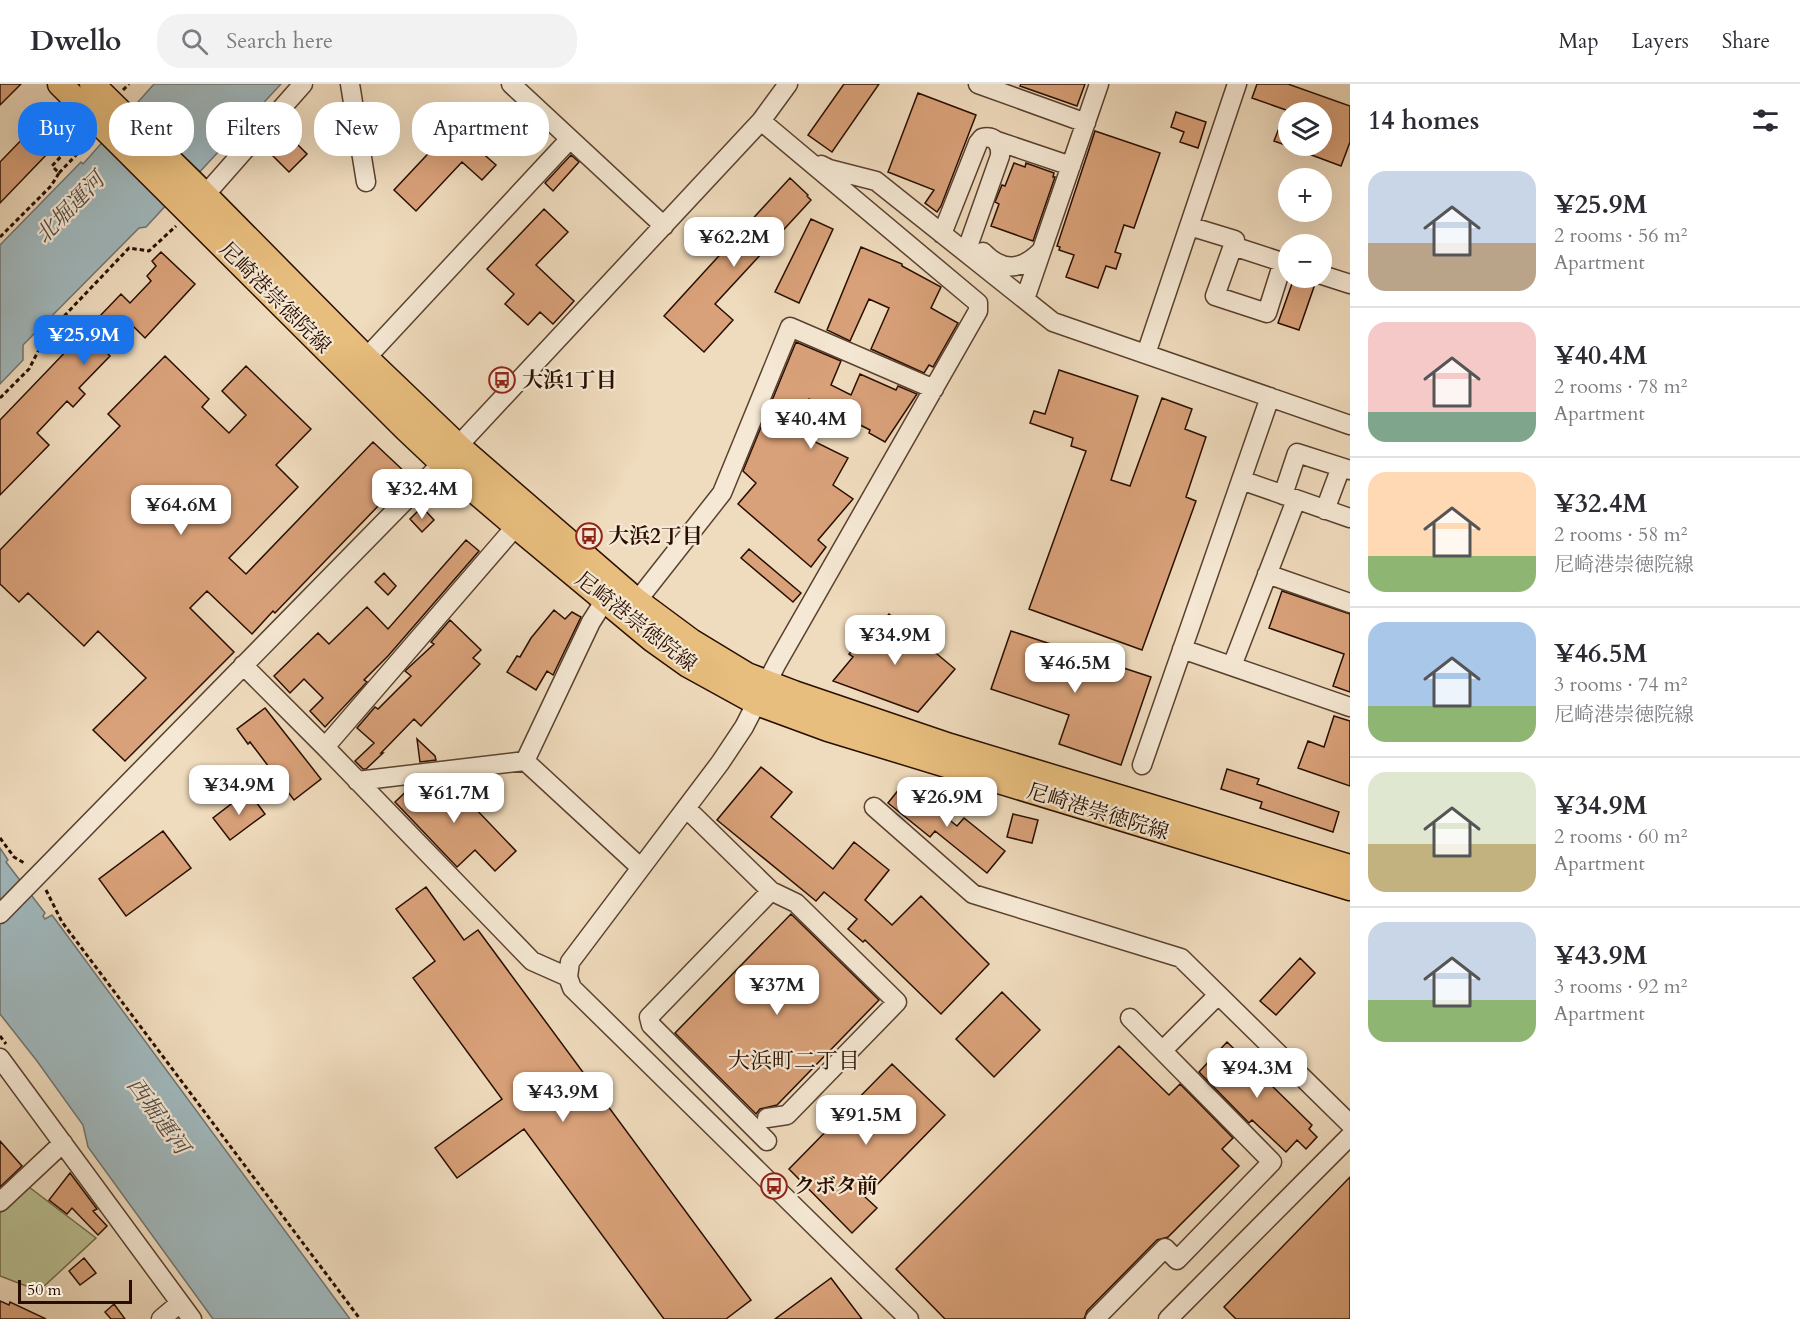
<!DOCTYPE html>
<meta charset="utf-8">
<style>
body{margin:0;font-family:Cardo,"Noto Serif JP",serif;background:#f2f2f3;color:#2b2b33;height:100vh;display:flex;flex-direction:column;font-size:22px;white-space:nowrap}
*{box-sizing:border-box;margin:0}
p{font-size:20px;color:#7c7c81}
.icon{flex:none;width:33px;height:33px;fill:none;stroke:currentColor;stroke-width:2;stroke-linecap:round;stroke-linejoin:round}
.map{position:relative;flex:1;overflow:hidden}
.sheet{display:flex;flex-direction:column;background:#fff;width:450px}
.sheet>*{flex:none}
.guide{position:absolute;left:18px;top:18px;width:570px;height:54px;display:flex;gap:12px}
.fabs{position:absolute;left:1278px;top:18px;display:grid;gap:12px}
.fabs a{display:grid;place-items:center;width:54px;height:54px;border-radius:50%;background:#fff;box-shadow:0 6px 24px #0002;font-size:30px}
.scale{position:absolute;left:18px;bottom:15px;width:114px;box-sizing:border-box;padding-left:6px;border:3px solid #290e00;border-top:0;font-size:16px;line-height:21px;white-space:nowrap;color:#290e00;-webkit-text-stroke:4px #f5e8d4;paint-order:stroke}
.price{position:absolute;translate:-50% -51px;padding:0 14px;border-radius:12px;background:#fff;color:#222;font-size:20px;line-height:39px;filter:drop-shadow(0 2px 3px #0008)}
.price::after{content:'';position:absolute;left:50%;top:36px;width:18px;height:14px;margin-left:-9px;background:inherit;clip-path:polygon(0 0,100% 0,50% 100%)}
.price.active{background:#1a73e8;color:#fff}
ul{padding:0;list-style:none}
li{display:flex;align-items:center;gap:18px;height:150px;padding:0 18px}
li+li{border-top:2px solid #e1e1e2}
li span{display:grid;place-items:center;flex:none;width:168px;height:120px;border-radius:18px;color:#555}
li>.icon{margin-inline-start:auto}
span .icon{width:72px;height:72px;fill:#fffc;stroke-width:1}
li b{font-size:26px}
h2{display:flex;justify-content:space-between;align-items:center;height:72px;padding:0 18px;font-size:26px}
.tag{padding:0 21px;border-radius:24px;background:#fff;box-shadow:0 6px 24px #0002;font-size:21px;line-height:54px}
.tag.active{background:#1a73e8;color:#fff}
header{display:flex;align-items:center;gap:36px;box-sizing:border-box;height:84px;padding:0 30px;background:#fff;border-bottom:2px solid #e1e1e2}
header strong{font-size:28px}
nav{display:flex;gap:33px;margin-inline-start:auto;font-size:21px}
.search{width:420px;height:54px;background:#f2f2f3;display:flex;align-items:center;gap:15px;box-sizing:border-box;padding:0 21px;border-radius:24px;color:#7c7c81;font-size:22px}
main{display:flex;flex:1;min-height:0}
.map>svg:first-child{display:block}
</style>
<header>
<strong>Dwello</strong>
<div class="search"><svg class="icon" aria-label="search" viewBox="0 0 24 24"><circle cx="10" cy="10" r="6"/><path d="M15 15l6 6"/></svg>Search here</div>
<nav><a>Map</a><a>Layers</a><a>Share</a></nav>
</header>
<main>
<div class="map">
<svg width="1350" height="1235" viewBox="0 0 1350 1235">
<rect width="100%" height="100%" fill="#efdbbd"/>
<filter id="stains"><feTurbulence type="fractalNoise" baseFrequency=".00333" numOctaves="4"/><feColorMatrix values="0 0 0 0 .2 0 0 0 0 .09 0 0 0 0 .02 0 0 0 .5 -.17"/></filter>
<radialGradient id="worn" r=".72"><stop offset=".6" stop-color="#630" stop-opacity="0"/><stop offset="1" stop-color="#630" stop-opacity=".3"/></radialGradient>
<path fill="#b9c092" stroke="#716749" stroke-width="1.5" d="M29 1103 96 1154 39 1207 0 1192V1129Z"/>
<path fill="#a0b8bd" stroke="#707471" stroke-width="1.5" d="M154 0H281L195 93 193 92 146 143 139 144 23 261V276L0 300V161L81 78 83 80Z
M0 764 8 776 6 778 45 829 43 832 45 835 52 831 350 1235H213L88 1063 83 1041 37 977 0 930Z"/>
<path fill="#d9a179" stroke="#290e00" stroke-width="1.5" d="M0 0H21L0 21Z
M844 0H879L832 68 808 51Z
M1021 0H1085L1077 22 1020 2Z
M1257 0H1288L1350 22V58L1341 82 1290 63 1322 62V28L1288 27V62L1274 57 1286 26 1252 14Z
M918 9 976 31 941 122 937 128 925 119 934 106 888 88Z
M465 28 481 36 470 58 496 81 482 96 462 78 416 127 394 106 439 58 437 56 451 41 456 46Z
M1176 28 1206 38 1198 64 1180 58 1184 48 1171 43Z
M30 47 50 67 0 119V78Z
M1095 47 1160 69 1134 144 1124 141 1115 168 1121 170 1116 185 1106 182 1098 204 1066 193 1074 171 1059 166 1060 163 1057 162Z
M291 54 307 70 289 88 273 72Z
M571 71 579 78 553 107 545 99Z
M1014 79 1025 83 1026 79 1054 89 1053 93H1055L1033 157 991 142 999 120 995 118 1002 101 1005 102Z
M790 94 808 111 807 112 811 116 715 220 733 236 704 268 664 232Z
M544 125 568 148 536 181 574 217 553 240 540 228 528 241 505 220 514 210 487 185Z
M811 135 833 145 799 219 775 208Z
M861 163 902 180V182L941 203 931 224 958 239 933 283 929 281 924 289 871 265 889 224 869 215 850 257 827 246Z
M161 168 195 200 145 254 131 240 105 267 110 272 79 304 85 310 73 323 67 317 37 349 49 361 0 411V336L121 210 130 219 151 197 147 192 156 182 152 177Z
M1294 194 1315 200 1299 246 1278 239Z
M796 258 841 277 831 301 851 311 860 290 896 306 898 302 917 310 885 358 869 349 870 346 809 315 793 347 848 374 833 401 853 415 818 456 826 463 811 483 738 420 756 399 743 387Z
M165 272 209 315 202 323 229 349 246 331 222 307 246 282 311 345 276 381 298 403 229 474 246 490 373 358 408 391 275 529 273 527 252 550 207 507 190 524 234 568 125 677 93 646 146 594 98 547 84 562 28 509 19 518 0 500V466L120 342 108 330Z
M1059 286 1138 312 1111 396 1130 402 1162 314 1192 325 1185 345 1206 353 1186 413 1196 417 1142 566 1029 525 1086 367 1071 362 1073 354 1030 339 1034 327 1045 330Z
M422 423 434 436 422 448 410 435Z
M466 456 479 467 388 572 364 596 367 598 325 643 310 627 323 614 304 595 290 609 274 592 318 549 329 560 367 523 388 545Z
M749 465 801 509 793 518 741 474Z
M384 489 396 502 388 511 375 498Z
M1282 507 1350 530V608L1333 602 1344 570 1269 544Z
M554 526 565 535 572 528 581 533 553 591 547 587 536 606 507 588 517 572 520 573 531 554Z
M889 530 955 585 918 628 833 597 853 573 849 570 875 538 879 541Z
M450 536 481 566 473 574 480 580 421 642 414 635 381 669H383L366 685H363L355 677 374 659 357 644 375 623 378 625 411 592 405 587 434 560 431 558Z
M1011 547 1151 593 1121 681 1059 660 1069 631 991 605Z
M265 624 321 695 294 716 250 658 248 660 237 645Z
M1334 632 1350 637V702L1298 684 1308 657 1324 663Z
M417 655 435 672 436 676 420 678Z
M761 683 792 708 771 733 833 785 854 758 889 786 865 816 892 841 921 812 989 880 941 930 865 856 863 858 848 845 857 835 824 808 816 817 717 736Z
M1227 685 1259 695 1257 700 1339 728 1333 748 1260 724 1262 718 1221 705Z
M449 697 516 767 495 787 475 766 457 783 395 718 412 702Z
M904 699 957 742 964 734 1005 767 987 789 935 747 930 753 888 719Z
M248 707 265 730 230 756 213 734Z
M1013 730 1038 736 1032 759 1007 753Z
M163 747 191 784 126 832 99 795Z
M426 803 464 856 478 846 751 1216 726 1235H664L524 1045 457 1094 435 1064 502 1015 413 894 435 877 396 825Z
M791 830 879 916 777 1021 760 1025 756 1030 675 949Z
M1300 874 1315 889 1276 931 1260 917Z
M1002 908 1040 946 994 993 956 955Z
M1227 958 1312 1041 1309 1045 1317 1053 1306 1065 1297 1056 1286 1068 1252 1036 1249 1039 1199 988Z
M1119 962 1169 1011 1180 1000 1233 1054 1222 1065 1239 1082 1168 1153 1157 1156 1087 1227 1084 1235H945L896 1185Z
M892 980 945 1031 865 1113 877 1124 852 1149 789 1085Z
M0 1057 22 1082 0 1103Z
M70 1089 97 1125 93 1127 107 1142 98 1151 72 1124 67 1130 49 1116Z
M1350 1093V1235H1236L1224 1223Z
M84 1174 96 1189 80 1201 69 1187Z
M831 1194 862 1235H775Z
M0 1217 9 1221 10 1218 46 1235H0Z
M114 1220 125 1235H111L105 1228Z"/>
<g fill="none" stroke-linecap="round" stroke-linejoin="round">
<g stroke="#5a412f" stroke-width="21">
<path id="minor" d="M350 0 366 98
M511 0 664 142
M978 0 1086 39
M761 37 978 219V227L777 579 744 643 720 679 570 878 568 893 572 904 909 1235
M997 57 1071 82
M821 81 829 85 876 97 1053 238 1350 341
M197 120 303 0
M1189 142 1235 156 1215 212 1267 229 1283 178
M942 150 978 59 982 54C995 51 1001 60 1000 72L966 168
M1233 162 1288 180
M983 168C1003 189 1023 186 1042 166
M1322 191 1350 200
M1025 215 1099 0
M1146 270 1237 0
M366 274 569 56
M1241 396 1350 434
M1283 411 1297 369 1350 386
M1325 426 1341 383
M1267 490 1350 519
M637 517 722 409 790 243 934 305
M1182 565 1350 623
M243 581 325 663 532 877 568 893
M1232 582 1296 416
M325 663 516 442
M525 677 591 538 605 516
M1142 681 1270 313
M357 697 525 677 641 784
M874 723 973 810 1181 874 1350 1040
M686 724 771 807 796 819 897 918 787 1031 767 1034
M0 830 442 379 761 37 788 0
M1163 966 1218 911
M0 974 192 1235
M767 1057 651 941 649 933 771 807
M0 1118 63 1059
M161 1235 180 1219
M1095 1235 1165 1164 1177 1176 1272 1078 1130 934
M1168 1235 1350 1052"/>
</g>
<g stroke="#290e00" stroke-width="27">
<path id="major" d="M60 0 406 345 442 379 516 442 653 556 688 581 757 619 828 645 1350 804
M92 0 196 102 366 274 458 362 637 517 691 557 747 591 794 609 950 662 1350 783"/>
</g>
<path stroke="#290e00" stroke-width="3" stroke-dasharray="4.5 3" stroke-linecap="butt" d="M123 6 129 0
M59 89 78 69
M0 153 51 102 59 89 52 82 83 49
M0 314 29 285 47 250 129 164 149 167 176 142
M0 754 14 773 26 780
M46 806 62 838 360 1235
M0 952 6 960"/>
<use href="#minor" stroke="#f5e8d4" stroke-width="18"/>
<use href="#major" stroke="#e8be7e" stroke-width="24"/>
</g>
<defs>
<g id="bus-ring" transform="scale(1.35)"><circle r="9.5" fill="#f5e8d4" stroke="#8f2418" stroke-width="1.5"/><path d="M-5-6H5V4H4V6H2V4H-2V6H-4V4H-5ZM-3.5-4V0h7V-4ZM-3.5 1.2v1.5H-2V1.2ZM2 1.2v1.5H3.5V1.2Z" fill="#8f2418"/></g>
</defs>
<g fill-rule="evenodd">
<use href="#bus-ring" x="502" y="296"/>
<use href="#bus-ring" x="589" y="452"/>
<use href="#bus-ring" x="774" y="1102"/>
</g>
<g text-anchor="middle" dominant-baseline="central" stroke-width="4.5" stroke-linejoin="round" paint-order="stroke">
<g font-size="21" fill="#290e00" stroke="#f5e8d4">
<text transform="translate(275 214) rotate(45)">尼崎港崇徳院線</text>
<text transform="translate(636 538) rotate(38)">尼崎港崇徳院線</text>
<text transform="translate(1098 728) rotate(17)">尼崎港崇徳院線</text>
</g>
<g font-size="21" font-weight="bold" fill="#290e00" stroke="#f5e8d4" text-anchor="start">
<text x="522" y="296">大浜1丁目</text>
<text x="608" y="452">大浜2丁目</text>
<text x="794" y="1102">クボタ前</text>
</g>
<g font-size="22" font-style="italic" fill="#534a42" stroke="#f5e8d4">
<text transform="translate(70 124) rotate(-46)">北堀運河</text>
<text transform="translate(158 1032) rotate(54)">西堀運河</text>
</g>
<g font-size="22" fill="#290e00" stroke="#f5e8d4">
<text x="794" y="977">大浜町二丁目</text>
</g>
</g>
<rect width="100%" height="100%" filter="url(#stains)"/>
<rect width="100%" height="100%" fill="url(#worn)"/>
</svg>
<div class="fabs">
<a><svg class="icon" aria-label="layers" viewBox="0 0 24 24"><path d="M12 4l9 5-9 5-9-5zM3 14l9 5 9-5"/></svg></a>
<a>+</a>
<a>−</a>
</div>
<div class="scale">50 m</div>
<b class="price" style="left:734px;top:184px">¥62.2M</b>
<b class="price active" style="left:84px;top:282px">¥25.9M</b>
<b class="price" style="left:811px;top:366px">¥40.4M</b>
<b class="price" style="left:422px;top:436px">¥32.4M</b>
<b class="price" style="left:181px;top:452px">¥64.6M</b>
<b class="price" style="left:895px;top:582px">¥34.9M</b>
<b class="price" style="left:1075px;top:610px">¥46.5M</b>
<b class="price" style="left:239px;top:732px">¥34.9M</b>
<b class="price" style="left:454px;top:740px">¥61.7M</b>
<b class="price" style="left:947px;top:744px">¥26.9M</b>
<b class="price" style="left:777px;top:932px">¥37M</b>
<b class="price" style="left:1257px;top:1015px">¥94.3M</b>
<b class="price" style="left:563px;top:1039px">¥43.9M</b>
<b class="price" style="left:866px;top:1062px">¥91.5M</b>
<div class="guide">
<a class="tag active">Buy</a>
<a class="tag">Rent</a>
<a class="tag">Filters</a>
<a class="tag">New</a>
<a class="tag">Apartment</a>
</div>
</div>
<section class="sheet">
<h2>14 homes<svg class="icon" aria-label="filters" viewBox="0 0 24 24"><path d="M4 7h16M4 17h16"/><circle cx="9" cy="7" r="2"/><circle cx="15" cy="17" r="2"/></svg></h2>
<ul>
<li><span style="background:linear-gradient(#c9d6e8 60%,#b9a48a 0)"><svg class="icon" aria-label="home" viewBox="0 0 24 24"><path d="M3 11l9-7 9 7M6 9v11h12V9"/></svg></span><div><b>¥25.9M</b><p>2 rooms · 56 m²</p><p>Apartment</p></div></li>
<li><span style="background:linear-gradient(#f6c9c9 75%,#7fa58c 0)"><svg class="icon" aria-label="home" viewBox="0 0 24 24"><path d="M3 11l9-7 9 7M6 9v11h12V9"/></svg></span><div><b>¥40.4M</b><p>2 rooms · 78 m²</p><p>Apartment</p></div></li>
<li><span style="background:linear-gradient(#ffd9b3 70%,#8fb573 0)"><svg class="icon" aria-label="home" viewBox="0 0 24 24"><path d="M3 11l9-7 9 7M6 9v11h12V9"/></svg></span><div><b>¥32.4M</b><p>2 rooms · 58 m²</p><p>尼崎港崇徳院線</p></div></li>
<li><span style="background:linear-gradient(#a9c7e8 70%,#8fb573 0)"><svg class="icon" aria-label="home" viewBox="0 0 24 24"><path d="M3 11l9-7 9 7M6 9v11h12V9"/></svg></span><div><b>¥46.5M</b><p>3 rooms · 74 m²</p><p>尼崎港崇徳院線</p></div></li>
<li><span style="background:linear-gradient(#dfe7d0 60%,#c2b280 0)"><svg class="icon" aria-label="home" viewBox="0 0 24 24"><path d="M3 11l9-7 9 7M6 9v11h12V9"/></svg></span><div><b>¥34.9M</b><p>2 rooms · 60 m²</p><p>Apartment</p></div></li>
<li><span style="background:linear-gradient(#c9d6e8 65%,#8fb573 0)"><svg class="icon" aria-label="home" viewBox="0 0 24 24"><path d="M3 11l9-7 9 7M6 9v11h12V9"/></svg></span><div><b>¥43.9M</b><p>3 rooms · 92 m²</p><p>Apartment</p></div></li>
</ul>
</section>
</main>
